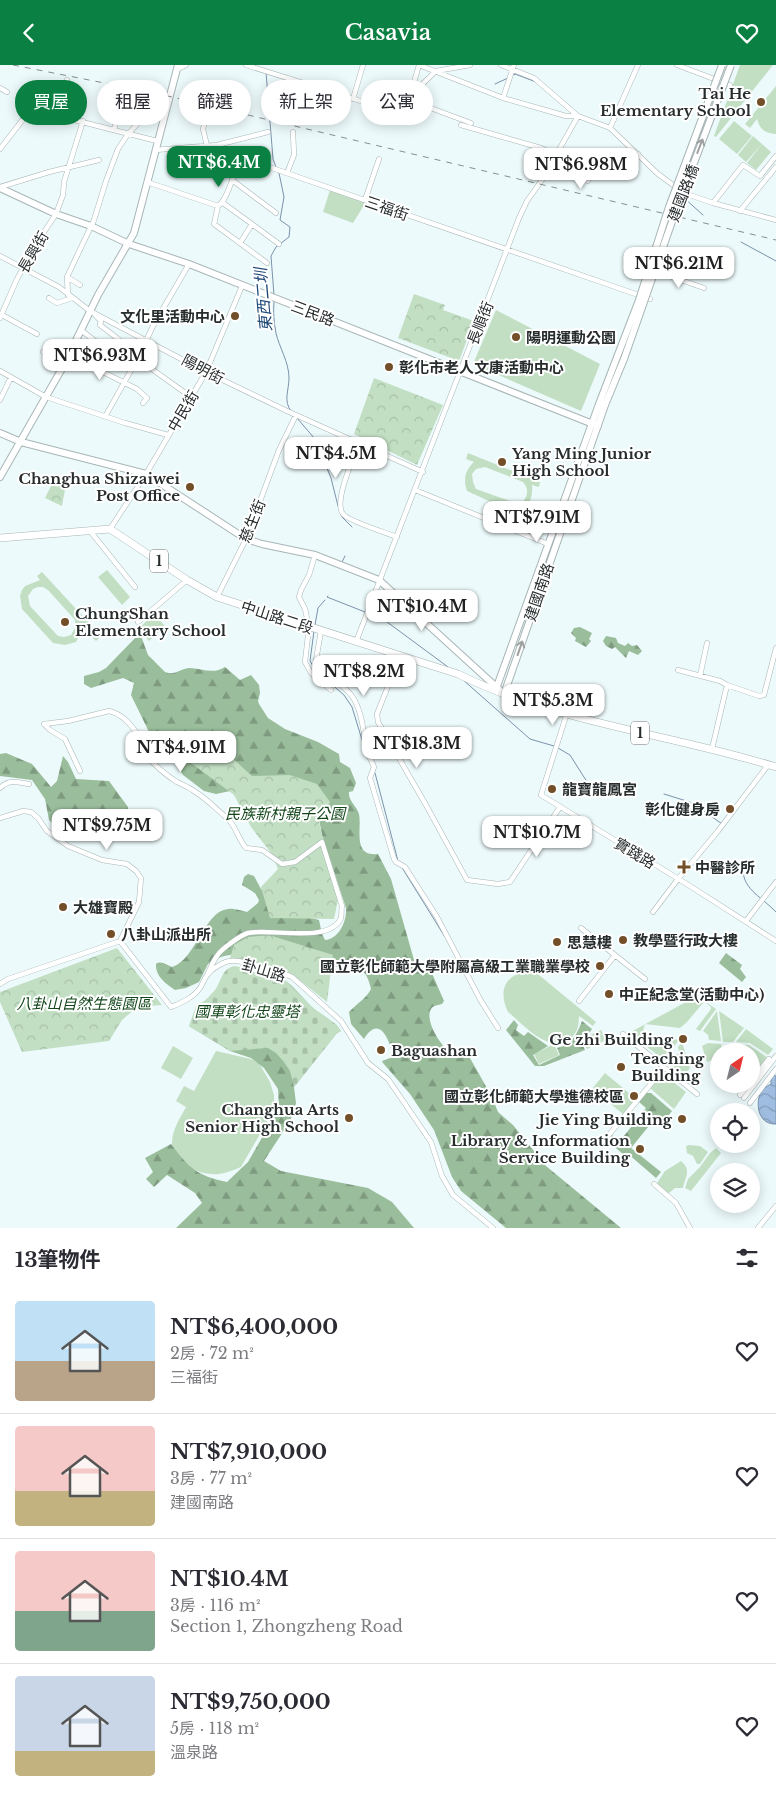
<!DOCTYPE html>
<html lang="zh-TW">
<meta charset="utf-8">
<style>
body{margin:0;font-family:"Libre Baskerville","Noto Sans TC",serif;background:#f2f2f3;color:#2b2b33;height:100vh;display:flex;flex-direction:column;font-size:19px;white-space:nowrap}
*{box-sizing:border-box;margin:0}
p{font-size:16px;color:#7c7c81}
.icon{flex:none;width:28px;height:28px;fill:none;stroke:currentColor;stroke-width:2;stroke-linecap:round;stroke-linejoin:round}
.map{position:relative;height:1163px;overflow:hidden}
.drawer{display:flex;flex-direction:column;background:#fff;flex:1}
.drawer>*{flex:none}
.guide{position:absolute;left:15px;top:15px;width:500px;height:45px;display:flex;gap:10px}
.needle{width:32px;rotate:35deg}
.fabs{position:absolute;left:710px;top:978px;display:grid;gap:10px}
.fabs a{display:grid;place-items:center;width:50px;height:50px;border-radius:50%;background:#fff;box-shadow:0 2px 12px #0003;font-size:25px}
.price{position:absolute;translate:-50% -42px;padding:0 11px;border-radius:10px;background:#fff;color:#222;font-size:16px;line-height:32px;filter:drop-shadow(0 1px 2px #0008)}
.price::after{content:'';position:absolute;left:50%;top:30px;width:15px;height:11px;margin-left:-8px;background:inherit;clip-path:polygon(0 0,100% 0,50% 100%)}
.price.on{background:#0b8043;color:#fff}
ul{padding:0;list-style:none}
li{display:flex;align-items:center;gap:15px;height:125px;padding:0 15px}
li+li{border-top:1px solid #e1e1e2}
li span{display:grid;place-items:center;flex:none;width:140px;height:100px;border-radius:5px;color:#555}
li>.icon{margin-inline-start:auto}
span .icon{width:60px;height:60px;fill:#fffc;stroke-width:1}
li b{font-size:21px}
h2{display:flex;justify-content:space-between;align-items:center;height:60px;padding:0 15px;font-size:21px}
.chip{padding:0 18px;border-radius:22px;background:#fff;box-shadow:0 2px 12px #0003;font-size:18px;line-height:45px}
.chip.on{background:#0b8043;color:#fff}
header{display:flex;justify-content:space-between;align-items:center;height:65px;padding:0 15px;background:#0b8043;color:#fff;font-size:22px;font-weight:600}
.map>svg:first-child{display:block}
</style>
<header><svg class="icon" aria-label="back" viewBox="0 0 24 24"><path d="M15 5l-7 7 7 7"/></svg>Casavia<svg class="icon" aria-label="heart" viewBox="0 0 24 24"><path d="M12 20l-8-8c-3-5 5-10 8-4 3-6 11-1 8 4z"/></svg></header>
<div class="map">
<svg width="776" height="1163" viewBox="0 0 776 1163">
<defs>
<pattern id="forest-firs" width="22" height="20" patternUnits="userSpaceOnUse" patternTransform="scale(1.25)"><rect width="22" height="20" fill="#9abd9b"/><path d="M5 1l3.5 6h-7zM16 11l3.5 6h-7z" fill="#7e9a7f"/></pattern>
<pattern id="cemetery-stones" width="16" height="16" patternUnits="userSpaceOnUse" patternTransform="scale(1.25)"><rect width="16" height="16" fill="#c2dfc3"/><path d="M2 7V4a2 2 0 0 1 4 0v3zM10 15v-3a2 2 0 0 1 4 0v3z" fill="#a7c0a8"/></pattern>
<pattern id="park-crowns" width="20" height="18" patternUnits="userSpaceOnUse" patternTransform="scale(1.25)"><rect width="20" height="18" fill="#c2dfc3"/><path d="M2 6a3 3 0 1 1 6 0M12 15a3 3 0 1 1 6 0" fill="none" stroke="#a7c0a8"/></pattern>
<pattern id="water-waves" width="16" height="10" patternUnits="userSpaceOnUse" patternTransform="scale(1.25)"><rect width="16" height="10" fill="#9fbde1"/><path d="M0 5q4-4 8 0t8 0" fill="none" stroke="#829ab7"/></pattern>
</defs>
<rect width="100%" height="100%" fill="#edfafb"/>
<path fill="#c2dfc3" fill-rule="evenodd" d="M740 0H773L716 72 714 71Z
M776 21V69C765 68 760 65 757 54L750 63 745 59Z
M734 56 752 71 737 89 719 74Z
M753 71 762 79 746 97 738 90Z
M762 79 771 87 756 105 747 98Z
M330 125 366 137 353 158 323 147Z
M496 245 600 299 581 346 473 299Z
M468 388 540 417 539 422 532 420C533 431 530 446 515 445 507 445 476 430 467 426 463 415 465 405 474 397L466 394ZM485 402 523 417C529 424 528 430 523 437L516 438 476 424 473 417 472 409 476 404Z
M107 505 130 532 122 540 98 512Z
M42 507 101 571 96 576 83 563 76 577 65 580 53 578 22 544 20 531 22 525 25 521 40 515 37 511ZM38 522H43L48 525 75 555V563L71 570 64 572 58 571 30 541 28 531 33 524Z
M154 549 165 561 149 576 138 564Z
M522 896 596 957 593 961 579 951C579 961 577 970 568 975 547 988 523 959 508 947 499 928 503 912 524 907L518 901Z
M697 931 716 944 700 966 696 964 711 944V942L705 937 703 938 687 957 680 963 645 959 642 969 679 975 675 980 670 982V988L664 995 629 968Z
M717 946 721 976 709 975 708 970 703 966Z
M719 946 744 963 733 977H723Z
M746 964 773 984 768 990 750 978 736 977Z
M601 965 606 975 587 984 581 974Z
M682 977 690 1003 684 1011 666 997 672 990 678 989 679 986 678 982Z
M708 978 721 979 722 986H719V992L707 997 702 981Z
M554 979 559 990 539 999 534 989Z
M735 979 749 980 767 992 761 1001 751 995V986H730Z
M173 981 193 993 181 1014 161 1003Z
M216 986 251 994 259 998 270 1017 274 1030V1045L241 1102C234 1105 226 1108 219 1109 201 1111 171 1099 172 1078 172 1065 180 1053 186 1042L176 1036 184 1021 194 1026Z
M605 1008 636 1034 623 1049 592 1024Z
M662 1008 686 1027 674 1044 651 1024V1021Z
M689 1080 700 1081 708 1087 700 1099H697L693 1091 687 1088 686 1081Z
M716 1083 721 1088 691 1126 685 1123 688 1114 700 1102 710 1088Z
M681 1096C692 1105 685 1112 683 1123H675L668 1129 657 1118 665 1106Z"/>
<path fill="url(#forest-firs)" d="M580 562 592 568 589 574 591 576 586 582 575 576 576 573 571 568 574 563Z
M137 571H141L148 590 165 607C175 611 179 604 189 603 202 603 213 610 225 602L240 615 251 610 259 620 260 628 258 636 259 639 268 653 285 664 318 677 339 689 340 697 350 703 356 718 353 726 349 727C348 736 357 741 359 749 362 764 352 792 378 789L391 814 416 902 423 911 427 905 431 906 444 936 442 939C439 940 433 940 431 944 424 956 442 982 451 989L459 987 462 985 466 986 492 1032 498 1047 513 1060 546 1101 621 1163H506L461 1126 452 1112 434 1065 410 1029 383 998 382 996 390 993 393 988C388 973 379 950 364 974L351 959 349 947C356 939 366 934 371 924 370 920 369 916 367 912 363 904 350 894 341 898 335 902 331 908 326 913L236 889 224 891 216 894 208 899 199 917 186 923 175 925C166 919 155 911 156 899 161 895 167 900 172 902 196 895 204 846 228 844 233 843 242 846 247 847L258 838 259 835 255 828 242 820 244 812 248 809 254 811 261 824 285 846 319 855 322 869 325 875C339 874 347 856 346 843L322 770 318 749 230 726 216 729 204 726 183 710 165 681 149 667 131 630 134 618 123 613 91 623 84 619V611L99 607 106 603Z
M606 571 616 573 618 578 625 581 628 578 632 581 637 580 642 586 638 590 629 586 626 593 615 582 612 584 606 581 603 576Z
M6 688 32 699 51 722 57 716 63 691 68 697 76 714 109 716 128 742V754L131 762 129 767 126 770C111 761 99 751 84 744L79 752 76 763 81 771 77 774 61 767 49 755 45 734 32 715 0 711V689Z
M726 888 742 900 740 904 746 912 742 917 719 898Z
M281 913C294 920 302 933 313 943 323 951 334 956 341 966L337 968 294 1022 296 1038 290 1056 264 1096 281 1106 368 1123 392 1137 414 1163H176L202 1138 195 1128 167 1110 154 1122 146 1114 153 1107 145 1093 171 1079C190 1104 196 1110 227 1117L248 1097 279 1043 278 1024 264 1003 251 993 230 986 189 961 263 946Z
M514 955 518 960 516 965 524 971 528 967 548 981 533 990 539 1000 560 990 557 983C572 980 577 969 582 956L592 964 590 967 580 974 585 985 544 1001H535L506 965Z
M646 1028H651L672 1046 661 1060 653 1056 631 1083 661 1107 656 1113 627 1088 625 1091 607 1075 612 1070 620 1076 646 1043 639 1037Z"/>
<path fill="url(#cemetery-stones)" d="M234 901C247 902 258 911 271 912L273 917 278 916 281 913 284 914 313 943 337 960 341 966 337 968 294 1022 290 1006 284 997 276 988 268 983 230 986 189 961 196 941C203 938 210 931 215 925 222 915 221 905 234 901Z"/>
<path fill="url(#park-crowns)" d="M414 229 445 240 443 245 474 256 459 296 398 273Z
M374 313 443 340 417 400 354 369Z
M59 418 66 419 62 441 45 433 52 419 58 422Z
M198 668 217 679 252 711 290 710 317 719 330 737 319 757 338 835 334 854 270 853 261 822 278 804 271 788 251 762 234 730 187 695Z
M269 870 333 890 327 937 293 910 275 902 230 893 234 880 248 872Z
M117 883 162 940 137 942 122 955 109 976 22 987 0 937V927Z"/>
<path fill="url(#water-waves)" stroke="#7b92ab" d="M774 1010 776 1011V1059C760 1060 755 1042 760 1029 762 1024 767 1021 771 1019V1014Z"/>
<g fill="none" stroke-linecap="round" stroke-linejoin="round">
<path stroke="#7b92ab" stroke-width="1" d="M266 7 273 94 276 102
M512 11 515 9 536 17 542 22
M495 19 508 13
M683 132 703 150
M741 177 776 196
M274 230 271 191 276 182 289 172 290 162 280 155 284 132 279 108
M274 237C273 247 274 258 276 268 279 282 289 297 289 313 289 325 283 336 291 346
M297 353 315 374 331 413 338 441
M341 450 343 453 352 462
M341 499 345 491
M328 531 327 532 365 547
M369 548 383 554 448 602
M315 560 318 543 325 535
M314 566 310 596 316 606 344 630 352 642 366 688
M462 614 530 674 554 681
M558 683 570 690 589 720
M375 708 398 796
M664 729 693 738 722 759
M743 798C740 824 760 830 776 847
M401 801 445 872"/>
<g stroke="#a8b5b6" stroke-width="5.5">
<path id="street" d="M246 0 399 48H404L406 45 419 0 503 33 566 51H578
M501 0 534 13 578 51 610 63 658 109 684 128 713 138 776 155
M677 0 730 20
M176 5 186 0
M0 23 7 27
M412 29 436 6 470 0
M503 33 514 0
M353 34 363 0
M409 35 471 58
M57 50 67 15
M206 53 203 64 207 81
M461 60 541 83 556 90
M610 63 638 0
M114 65 123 28
M0 84 31 44 157 76
M155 85 217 80 268 67
M549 103 588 116 592 99
M596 105 626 110 633 94 638 89
M287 108 294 90 293 67
M232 115 276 148
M147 117 218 141C231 133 231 99 249 97 255 96 266 101 272 103L650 234
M0 122 49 107 99 95
M365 135 379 94
M223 138 252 159 240 178
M713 138 743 100 760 111 776 91
M218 141 214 159 267 198
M740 146 776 102
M252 159 279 179
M0 191 59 222 90 246 206 307 287 346 423 407
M661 208 704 223
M67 212 80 220
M68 230 67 212 94 155 106 116 118 84 128 69 155 40 158 36 170 32
M49 233 57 238 72 233
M2 250 37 269
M95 250 101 256 100 260 117 273 149 302 191 332
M0 253 17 214 40 173 56 149 63 130 64 117 83 56
M81 265 95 276
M43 287 64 300
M69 290 137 324 147 333 143 338
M0 306 46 332 125 358 168 370
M0 335 11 312
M106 350 139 291 153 261 189 199
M359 378C354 392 333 437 343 449 348 456 387 468 397 472
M415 425 548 479
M110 464 146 409 206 307 242 221
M90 466 135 522
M315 490 309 510 301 525 299 532 305 544 309 562 305 597 311 608 331 625
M217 532 246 474 279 385 296 350
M138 557 187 515
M321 566 316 595C324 610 341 617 352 631 363 647 363 669 368 687 369 692 372 697 374 702L370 713 394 794 396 797 405 802 437 852 481 936 498 963
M356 577 519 153 527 136 542 115 578 51
M400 591 377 649 378 657 426 740 467 815 498 819 510 817 560 742
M678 605 720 616 727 620 759 631 764 630 776 583
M700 611 707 578
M567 648 541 730 690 821 776 876
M44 659 68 656 109 646C123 649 131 660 139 671 138 688 163 708 177 717 183 720 189 722 194 726 206 733 216 744 227 753 236 761 238 774 246 783L262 785 282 799 295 797 322 777 342 841C341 844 342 849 341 853 330 879 271 863 248 868 241 870 221 884 217 891 213 896 211 902 208 908
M44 659 50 665 65 674 80 706
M712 684 727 620
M0 723C9 714 17 717 29 719
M0 753 23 746 31 747 38 753 47 766 68 781 102 795 127 799 136 806 141 813 139 837 120 876
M653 847 678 814 718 766 768 700
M746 856 776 817
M581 863 645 914
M0 919 8 914 120 876 171 942C181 938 193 933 200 923 203 919 204 913 208 909 212 904 224 896 231 896 240 894 283 908 292 912L341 956 368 998 388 1014 431 1077 442 1111 453 1130 493 1163
M579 936 615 890
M623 969 697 1029
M751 1016 769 994
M740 1030 749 1019
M744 1033 776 991
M750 1038 776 1004
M603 1077 664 1003
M654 1119 676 1138 690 1163
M758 1163 776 1141"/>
</g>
<g stroke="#a8b5b6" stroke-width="8">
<path id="secondary" d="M0 123 56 149 91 161 129 179 189 199 598 361
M0 368 21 377 146 409 246 474 262 479 315 490 379 515 504 629 605 340
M0 412 64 300 98 230 134 168 178 0
M496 624 599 339"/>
</g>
<g stroke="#a8b5b6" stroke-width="8">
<path id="primary" d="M0 473 110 464 187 515 217 532 458 609C557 658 671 669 776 702"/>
</g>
<use href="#street" stroke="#fff" stroke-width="4.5"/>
<use href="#secondary" stroke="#fff" stroke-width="6"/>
<use href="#primary" stroke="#fff" stroke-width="7"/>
<path stroke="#868f90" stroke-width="1" stroke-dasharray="6 6" stroke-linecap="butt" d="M13 0 155 28 776 175"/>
<g stroke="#a8b5b6" stroke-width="8" stroke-linecap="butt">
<path id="secondary-bridge" d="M599 339 639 235 669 142 722 0
M605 340 624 294 675 148 731 0"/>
</g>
<use href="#secondary-bridge" stroke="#fff" stroke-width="6"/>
</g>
<defs><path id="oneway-shaft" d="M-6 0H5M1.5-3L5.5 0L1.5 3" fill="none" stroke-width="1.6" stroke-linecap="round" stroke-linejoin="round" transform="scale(1.25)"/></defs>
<g stroke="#9ea0a0">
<use href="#oneway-shaft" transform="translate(700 81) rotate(-69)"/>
<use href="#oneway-shaft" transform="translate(520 583) rotate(-71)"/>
</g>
<g fill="#724f29" stroke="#fff" stroke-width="2">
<circle cx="761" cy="37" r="5"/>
<circle cx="235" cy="251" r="5"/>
<circle cx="516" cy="272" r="5"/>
<circle cx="389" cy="302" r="5"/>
<circle cx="502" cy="397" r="5"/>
<circle cx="190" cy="422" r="5"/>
<circle cx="65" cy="557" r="5"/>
<circle cx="552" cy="724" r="5"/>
<circle cx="730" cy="744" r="5"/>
<path d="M681.5 794.5h5v5h5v5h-5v5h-5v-5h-5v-5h5z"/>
<circle cx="63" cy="842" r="5"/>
<circle cx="111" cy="869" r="5"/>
<circle cx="623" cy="875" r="5"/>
<circle cx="557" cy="877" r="5"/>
<circle cx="600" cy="901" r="5"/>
<circle cx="609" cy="929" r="5"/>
<circle cx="683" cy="974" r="5"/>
<circle cx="381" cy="985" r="5"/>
<circle cx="621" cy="1002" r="5"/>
<circle cx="634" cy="1031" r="5"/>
<circle cx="349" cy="1053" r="5"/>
<circle cx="682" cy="1054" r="5"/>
<circle cx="640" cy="1084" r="5"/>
</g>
<g text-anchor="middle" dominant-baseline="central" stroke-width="4" stroke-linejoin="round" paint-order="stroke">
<g fill="#fff" stroke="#686b6c" stroke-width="1">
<rect x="150" y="484.5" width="18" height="23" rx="4"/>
<rect x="631" y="656.5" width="18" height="23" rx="4"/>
</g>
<g font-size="14" font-weight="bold" fill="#272c2d">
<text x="159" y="496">1</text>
<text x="640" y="668">1</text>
</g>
<g font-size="15" font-weight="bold" fill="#272c2d" stroke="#fff" text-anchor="start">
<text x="751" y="28" text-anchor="end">Tai He<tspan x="751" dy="17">Elementary School</tspan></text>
<text x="225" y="251" text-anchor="end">文化里活動中心</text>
<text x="526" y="272">陽明運動公園</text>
<text x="399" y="302">彰化市老人文康活動中心</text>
<text x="512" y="388">Yang Ming Junior<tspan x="512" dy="17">High School</tspan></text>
<text x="180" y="413" text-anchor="end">Changhua Shizaiwei<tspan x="180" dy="17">Post Office</tspan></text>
<text x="75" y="548">ChungShan<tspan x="75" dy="17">Elementary School</tspan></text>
<text x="562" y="724">龍寶龍鳳宮</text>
<text x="720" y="744" text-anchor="end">彰化健身房</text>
<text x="695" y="802">中醫診所</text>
<text x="73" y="842">大雄寶殿</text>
<text x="121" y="869">八卦山派出所</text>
<text x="633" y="875">教學暨行政大樓</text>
<text x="567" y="877">思慧樓</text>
<text x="590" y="901" text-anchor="end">國立彰化師範大學附屬高級工業職業學校</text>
<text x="619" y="929">中正紀念堂(活動中心)</text>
<text x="673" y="974" text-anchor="end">Ge zhi Building</text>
<text x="391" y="985">Baguashan</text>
<text x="631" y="993">Teaching<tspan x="631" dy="17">Building</tspan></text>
<text x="624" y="1031" text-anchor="end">國立彰化師範大學進德校區</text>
<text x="339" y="1044" text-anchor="end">Changhua Arts<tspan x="339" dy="17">Senior High School</tspan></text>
<text x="672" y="1054" text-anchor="end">Jie Ying Building</text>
<text x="630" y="1075" text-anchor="end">Library &amp; Information<tspan x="630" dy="17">Service Building</tspan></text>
</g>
<g font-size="15" fill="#272c2d" stroke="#fff">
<text transform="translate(683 128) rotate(-69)">建國路橋</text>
<text transform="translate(387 143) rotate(19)">三福街</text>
<text transform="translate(33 187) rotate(-60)">長興街</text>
<text transform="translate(313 248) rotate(21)">三民路</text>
<text transform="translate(480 258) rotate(-68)">長順街</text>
<text transform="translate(203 304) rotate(28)">陽明街</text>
<text transform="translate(183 346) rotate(-59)">中民街</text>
<text transform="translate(252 456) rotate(-68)">慈生街</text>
<text transform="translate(539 527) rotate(-71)">建國南路</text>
<text transform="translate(277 552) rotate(18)">中山路二段</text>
<text transform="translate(635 788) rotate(31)">實踐路</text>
<text transform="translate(264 905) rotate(17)">卦山路</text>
</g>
<g font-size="15" font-style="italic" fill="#13471b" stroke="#fff">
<text x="285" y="748">民族新村親子公園</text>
<text x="84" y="938">八卦山自然生態園區</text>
<text x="247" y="946">國軍彰化忠靈塔</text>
</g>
<g font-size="16" font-style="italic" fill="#1e4876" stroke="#fff">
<text transform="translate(263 235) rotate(-95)">東西二圳</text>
</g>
</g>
</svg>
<div class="fabs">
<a><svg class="needle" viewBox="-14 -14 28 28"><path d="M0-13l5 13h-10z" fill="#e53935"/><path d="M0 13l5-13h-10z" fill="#7c7c81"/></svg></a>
<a><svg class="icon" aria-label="locate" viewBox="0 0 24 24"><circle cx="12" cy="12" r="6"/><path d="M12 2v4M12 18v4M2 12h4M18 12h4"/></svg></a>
<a><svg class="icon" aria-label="layers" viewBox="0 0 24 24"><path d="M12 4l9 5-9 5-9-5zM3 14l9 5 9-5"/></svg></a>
</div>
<b class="price on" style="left:219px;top:123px">NT$6.4M</b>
<b class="price" style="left:581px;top:125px">NT$6.98M</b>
<b class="price" style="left:679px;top:224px">NT$6.21M</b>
<b class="price" style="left:100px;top:316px">NT$6.93M</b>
<b class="price" style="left:336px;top:414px">NT$4.5M</b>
<b class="price" style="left:537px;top:478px">NT$7.91M</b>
<b class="price" style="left:422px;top:567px">NT$10.4M</b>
<b class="price" style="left:364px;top:632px">NT$8.2M</b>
<b class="price" style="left:553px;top:661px">NT$5.3M</b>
<b class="price" style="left:417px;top:704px">NT$18.3M</b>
<b class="price" style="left:181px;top:708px">NT$4.91M</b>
<b class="price" style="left:107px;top:786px">NT$9.75M</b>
<b class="price" style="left:537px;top:793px">NT$10.7M</b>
<div class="guide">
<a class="chip on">買屋</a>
<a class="chip">租屋</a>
<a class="chip">篩選</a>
<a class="chip">新上架</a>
<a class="chip">公寓</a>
</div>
</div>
<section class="drawer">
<h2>13筆物件<svg class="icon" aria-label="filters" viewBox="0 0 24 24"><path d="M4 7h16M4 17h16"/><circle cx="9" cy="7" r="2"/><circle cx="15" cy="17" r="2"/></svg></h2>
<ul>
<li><span style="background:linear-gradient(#bfe0f5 60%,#b9a48a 0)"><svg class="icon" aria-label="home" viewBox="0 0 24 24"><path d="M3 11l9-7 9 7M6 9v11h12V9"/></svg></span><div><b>NT$6,400,000</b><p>2房 · 72 m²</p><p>三福街</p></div><svg class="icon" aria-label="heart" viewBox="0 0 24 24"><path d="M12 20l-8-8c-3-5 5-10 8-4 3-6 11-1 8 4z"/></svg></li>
<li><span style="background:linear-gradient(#f6c9c9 65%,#c2b280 0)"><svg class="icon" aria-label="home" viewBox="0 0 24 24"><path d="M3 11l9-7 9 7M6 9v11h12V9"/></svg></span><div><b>NT$7,910,000</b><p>3房 · 77 m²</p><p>建國南路</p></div><svg class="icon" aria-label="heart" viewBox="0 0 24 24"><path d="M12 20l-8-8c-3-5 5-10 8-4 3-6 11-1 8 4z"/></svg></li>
<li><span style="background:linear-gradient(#f6c9c9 60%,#7fa58c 0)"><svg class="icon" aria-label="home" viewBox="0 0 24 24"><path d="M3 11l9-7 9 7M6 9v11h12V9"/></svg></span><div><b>NT$10.4M</b><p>3房 · 116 m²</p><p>Section 1, Zhongzheng Road</p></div><svg class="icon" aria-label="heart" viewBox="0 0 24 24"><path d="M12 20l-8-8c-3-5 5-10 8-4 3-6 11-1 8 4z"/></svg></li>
<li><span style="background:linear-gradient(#c9d6e8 75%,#c2b280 0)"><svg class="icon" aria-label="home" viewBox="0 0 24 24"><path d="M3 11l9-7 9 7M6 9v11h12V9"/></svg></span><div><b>NT$9,750,000</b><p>5房 · 118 m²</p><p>溫泉路</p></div><svg class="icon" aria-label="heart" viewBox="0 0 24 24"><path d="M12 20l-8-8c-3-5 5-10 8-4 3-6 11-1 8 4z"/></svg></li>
</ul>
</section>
